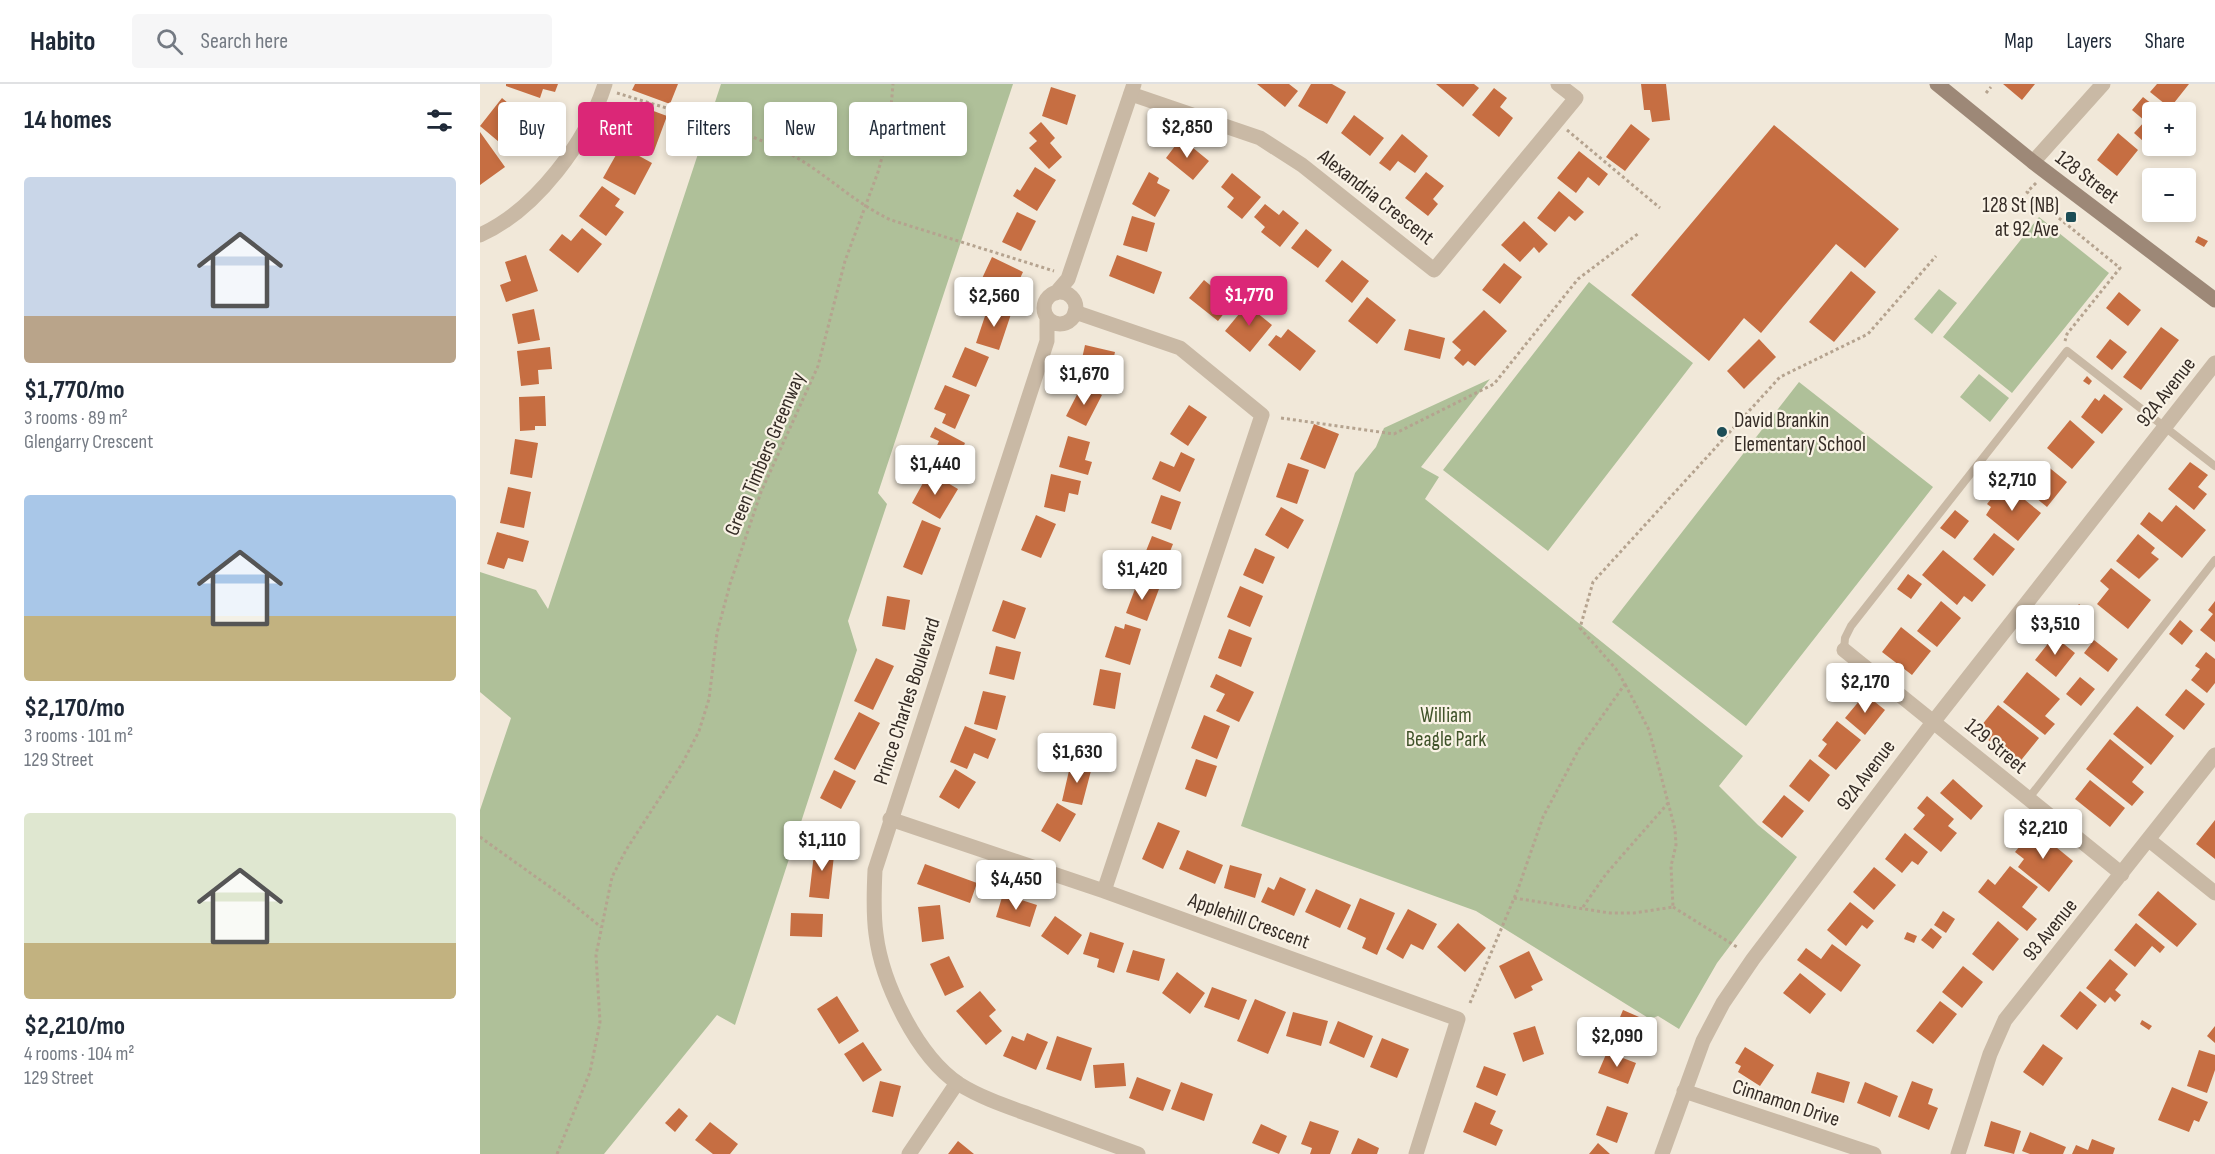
<!DOCTYPE html>
<meta charset="utf-8">
<style>
body{margin:0;font-family:"Sofia Sans Condensed",sans-serif;background:#f6f6f7;color:#1f2937;height:100vh;display:flex;flex-direction:column;font-size:22px;white-space:nowrap}
*{box-sizing:border-box;margin:0}
p{font-size:20px;color:#747a83}
.icon{flex:none;width:33px;height:33px;fill:none;stroke:currentColor;stroke-width:2;stroke-linecap:round;stroke-linejoin:round}
.map{position:relative;flex:1;overflow:hidden}
.details{display:flex;flex-direction:column;background:#fff;width:480px}
.details>*{flex:none}
.guide{position:absolute;left:18px;top:18px;width:570px;height:54px;display:flex;gap:12px}
.buttons{position:absolute;left:1662px;top:18px;display:grid;gap:12px}
.buttons a{display:grid;place-items:center;width:54px;height:54px;border-radius:6px;background:#fff;box-shadow:0 3px 9px #0003;font-size:30px}
.price{position:absolute;translate:-50% -51px;padding:0 14px;border-radius:6px;background:#fff;color:#222;font-size:20px;line-height:39px;filter:drop-shadow(0 2px 3px #0008)}
.price::after{content:'';position:absolute;left:50%;top:36px;width:18px;height:14px;margin-left:-9px;background:inherit;clip-path:polygon(0 0,100% 0,50% 100%)}
.price.active{background:#db2777;color:#fff}
ul{padding:0;list-style:none}
li{display:grid;align-content:center;gap:12px;height:318px;padding:0 24px}
li span{display:grid;place-items:center;height:186px;border-radius:6px;color:#555}
li>.icon{margin-inline-start:auto}
span .icon{width:108px;height:108px;fill:#fffc;stroke-width:1}
li b{font-size:26px}
h2{display:flex;justify-content:space-between;align-items:center;height:72px;padding:0 24px;font-size:26px}
.tag{padding:0 21px;border-radius:6px;background:#fff;box-shadow:0 3px 9px #0003;font-size:21px;line-height:54px}
.tag.active{background:#db2777;color:#fff}
header{display:flex;align-items:center;gap:36px;box-sizing:border-box;height:84px;padding:0 30px;background:#fff;border-bottom:2px solid #e0e1e3}
header strong{font-size:28px}
nav{display:flex;gap:33px;margin-inline-start:auto;font-size:21px}
.search{width:420px;height:54px;background:#f6f6f7;display:flex;align-items:center;gap:15px;box-sizing:border-box;padding:0 21px;border-radius:6px;color:#747a83;font-size:22px}
main{display:flex;flex:1;min-height:0}
.map>svg:first-child{display:block}
</style>
<header>
<strong>Habito</strong>
<div class="search"><svg class="icon" aria-label="search" viewBox="0 0 24 24"><circle cx="10" cy="10" r="6"/><path d="M15 15l6 6"/></svg>Search here</div>
<nav><a>Map</a><a>Layers</a><a>Share</a></nav>
</header>
<main>
<section class="details">
<h2>14 homes<svg class="icon" aria-label="filters" viewBox="0 0 24 24"><path d="M4 7h16M4 17h16"/><circle cx="9" cy="7" r="2"/><circle cx="15" cy="17" r="2"/></svg></h2>
<ul>
<li><span style="background:linear-gradient(#c9d6e8 75%,#b9a48a 0)"><svg class="icon" aria-label="home" viewBox="0 0 24 24"><path d="M3 11l9-7 9 7M6 9v11h12V9"/></svg></span><div><b>$1,770/mo</b><p>3 rooms · 89 m²</p><p>Glengarry Crescent</p></div></li>
<li><span style="background:linear-gradient(#a9c7e8 65%,#c2b280 0)"><svg class="icon" aria-label="home" viewBox="0 0 24 24"><path d="M3 11l9-7 9 7M6 9v11h12V9"/></svg></span><div><b>$2,170/mo</b><p>3 rooms · 101 m²</p><p>129 Street</p></div></li>
<li><span style="background:linear-gradient(#dfe7d0 70%,#c2b280 0)"><svg class="icon" aria-label="home" viewBox="0 0 24 24"><path d="M3 11l9-7 9 7M6 9v11h12V9"/></svg></span><div><b>$2,210/mo</b><p>4 rooms · 104 m²</p><p>129 Street</p></div></li>
</ul>
</section>
<div class="map">
<svg width="1735" height="1070" viewBox="0 0 1735 1070">
<rect width="100%" height="100%" fill="#f1e8d9"/>
<path fill="#afc099" d="M241 0H533L398 409 407 420 368 537 377 566 255 941 237 931 124 1070H0V726L31 634 0 608V488L56 506 68 525Z
M1559 133 1629 189 1532 309 1463 253Z
M1109 198 1213 279 1068 467 963 386Z
M1459 205 1477 219 1452 250 1434 235Z
M1499 290 1529 314 1510 338 1480 313Z
M1010 295 941 383 959 393 945 415 1263 672 1239 702 1278 741 1317 773 1237 879 1199 945 1178 932 1170 935 996 827 761 742 875 389 896 363 904 344Z
M1319 298 1453 403 1266 642 1132 538Z"/>
<path fill="#c66e42" d="M26 0H78L75 8 63 5 60 14 26 2Z
M155 0H198L190 20 152 6Z
M777 0H809L818 7 805 23Z
M831 0H852L866 8 847 40 818 22Z
M956 0H994L999 4 983 23Z
M1161 0H1186L1190 36 1172 38 1170 26H1164Z
M1523 0H1555L1542 16Z
M1677 0H1709L1690 24 1670 8Z
M571 3 596 11 587 41 562 32Z
M1014 4 1027 14 1020 23 1033 34 1019 53 992 31Z
M1663 13 1682 28H1672V65L1654 49 1665 37 1652 26Z
M22 14 54 41 31 68 0 42Z
M152 19 187 32 174 67 150 58 156 41 145 37Z
M874 31 904 54 890 72 861 49Z
M561 38 575 54 570 59 582 73 569 85 549 64 557 57 549 49Z
M1151 40 1170 55 1145 87 1126 73Z
M1294 41 1419 145 1385 184 1356 160 1281 249 1264 234 1229 277 1151 211Z
M0 48 25 83 0 101Z
M1638 49 1658 66 1637 92 1617 76Z
M922 50 948 72 935 89 918 77 910 87 899 79Z
M701 54 729 77 713 96 686 74Z
M141 62 172 79 155 111 123 94Z
M1099 67 1128 90 1119 102 1108 93 1096 109 1077 94Z
M555 83 576 96 557 127 533 112 537 105 540 107Z
M669 88 679 94 677 99 690 106 675 133 652 120Z
M946 88 964 102 953 115 958 120 948 132 925 114Z
M752 89 781 113 762 135 747 123 754 114 741 103Z
M122 102 140 115 135 122 144 128 126 152 99 132Z
M1079 107 1104 128 1095 137 1089 132 1075 148 1057 134Z
M785 120 799 131 803 126 819 139 800 163 781 148 785 143 774 133Z
M537 128 556 137 541 167 522 158Z
M652 132 675 139 667 168 643 161Z
M1044 137 1068 160 1059 169 1054 163 1040 178 1021 161Z
M102 144 122 160 98 189 69 166 82 150 91 157Z
M826 145 852 166 838 184 811 164Z
M1718 152 1728 157 1724 163 1715 158Z
M46 171 58 207 26 218 20 201 31 197 25 178Z
M637 171 682 188 674 210 629 192Z
M512 173 543 188 529 218 498 203Z
M862 176 889 197 872 219 845 197Z
M1024 179 1042 193 1020 220 1002 206Z
M1371 187 1396 208 1354 258 1329 238Z
M724 196 752 219 738 237 709 214Z
M1639 208 1661 226 1648 242 1626 224Z
M773 213 778 216 771 224 792 241 770 268 745 247Z
M887 213 916 236 897 260 868 237Z
M508 223 531 230 519 266 496 259Z
M54 225 60 256 38 260 32 230Z
M1004 226 1027 247 995 282 988 277 983 282 974 274 981 266 972 258Z
M1681 243 1699 256 1661 306 1643 293Z
M808 245 836 267 820 287 788 261 796 251 801 254Z
M929 245 965 254 960 275 924 266Z
M1279 255 1296 273 1264 305 1247 287Z
M1630 255 1647 268 1632 286 1616 273Z
M605 261 635 268 630 290 620 288 618 297 598 293Z
M70 263 72 285 58 286 59 300 41 302 37 267Z
M485 263 509 273 496 303 472 293Z
M1607 292 1612 297 1609 301 1603 297Z
M465 301 490 311 475 345 462 339 466 330 454 325Z
M602 301 622 311 606 342 586 332Z
M1624 310 1643 325 1622 350 1601 333 1615 314 1619 317Z
M65 312 66 342H55V346L40 347 39 313Z
M709 321 727 333 708 362 690 350Z
M1590 336 1615 358 1592 385 1567 364Z
M834 340 859 350 845 385 820 375Z
M455 343 485 359 472 390 449 380 459 357 450 353Z
M588 352 610 358 605 376 612 378 608 391 579 383Z
M35 355 58 359 52 394 30 390Z
M701 368 715 375 700 408 672 395 680 377 694 383Z
M1710 378 1728 391 1718 403 1727 410 1714 426 1688 405Z
M808 379 829 386 817 420 796 413Z
M1511 381 1524 396 1514 405 1500 390Z
M1566 381 1587 398 1567 423 1546 406Z
M449 388 478 405 460 435 432 419Z
M571 390 601 397 598 411 589 409 585 428 564 423Z
M1524 399 1561 429 1538 457 1506 431 1511 423 1507 420Z
M28 403 51 408 44 444 20 439Z
M681 411 701 418 691 446 671 439Z
M1696 421 1726 446 1702 474 1660 440 1669 428 1682 438Z
M801 423 824 436 808 465 785 451Z
M1475 426 1489 437 1475 455 1460 444Z
M556 431 576 440 561 474 541 466Z
M442 436 461 444 442 491 423 483Z
M17 448 49 457 43 478 28 474 24 485 7 480Z
M1514 449 1535 465 1513 492 1493 475Z
M1658 450 1675 464 1671 469 1679 475 1659 495 1636 477Z
M672 452 693 460 681 490 660 482Z
M775 464 795 473 783 500 763 491Z
M1463 466 1506 501 1492 518 1484 512 1477 521 1442 491Z
M1631 484 1671 516 1648 545 1617 520 1629 505 1620 497Z
M1428 490 1442 500 1431 515 1417 505Z
M658 497 679 505 667 537 646 529Z
M760 502 783 512 770 543 747 533Z
M407 512 430 516 425 546 402 542Z
M523 516 546 524 535 555 512 547Z
M1461 517 1481 534 1457 563 1437 547Z
M1735 517V558L1720 546 1733 530 1728 526Z
M1599 520 1613 531 1604 543 1609 547 1601 557 1582 542Z
M1700 536 1713 547 1702 561 1689 550Z
M645 540 661 545 650 581 625 573 635 542 644 545Z
M1421 543 1451 567 1432 591 1402 568Z
M749 545 772 554 761 583 738 574Z
M1574 552 1595 569 1576 593 1555 576Z
M1614 556 1638 575 1628 588 1604 569Z
M516 562 541 568 534 596 509 590Z
M1726 568 1735 575V599L1727 609 1711 596 1720 585 1715 582Z
M396 574 414 582 393 626 374 617Z
M620 585 641 589 635 625 613 621Z
M1547 588 1580 615 1565 632 1575 640 1565 651 1523 618Z
M736 590 774 608 759 638 736 627 745 610 730 603Z
M1600 593 1615 605 1601 622 1586 610Z
M1706 605 1725 620 1704 646 1685 631Z
M503 607 526 612 517 646 494 640Z
M1385 610 1405 626 1385 651 1365 634Z
M1518 621 1559 654 1538 680 1497 647Z
M1657 622 1694 652 1671 681 1633 650Z
M379 628 400 639 375 686 354 675Z
M724 631 750 642 737 675 711 664Z
M1357 637 1381 656 1356 686 1338 672 1347 660 1342 656Z
M485 642 516 655 508 675 494 669 487 685 470 678Z
M1630 655 1664 683 1652 698 1664 708 1652 722 1606 685Z
M716 675 737 682 726 713 705 705Z
M1330 675 1350 691 1329 718 1309 702Z
M591 678 612 683 602 721 582 717Z
M475 685 496 698 479 725 459 713Z
M354 686 376 697 361 725 340 714Z
M1473 695 1503 722 1491 736 1460 709Z
M1610 696 1645 724 1630 743 1595 715Z
M1304 711 1324 727 1302 754 1282 738Z
M1447 712 1474 735 1468 742 1477 749 1461 768 1433 745 1445 731 1437 724Z
M577 719 596 730 580 758 561 747Z
M1735 736V775L1716 760Z
M678 738 700 747 683 785 662 775Z
M1554 745 1593 777 1569 808 1538 783 1544 775 1535 768Z
M321 748 327 753 322 760 315 755Z
M1425 749 1448 768 1438 781 1432 777 1422 789 1405 775Z
M335 761 355 763 349 815 329 813Z
M707 766 743 781 735 800 699 785Z
M445 780 497 799 490 819 437 800Z
M750 781 782 790 775 814 744 804Z
M1530 782 1558 803 1542 823 1557 835 1547 847 1498 808 1508 795 1515 801Z
M1394 783 1416 801 1394 826 1373 808Z
M800 793 826 805 814 832 781 818 788 803 794 806Z
M836 805 871 821 860 844 825 828Z
M1678 807 1717 840 1697 863 1658 831Z
M523 810 557 821 550 843 516 833Z
M880 814 915 829 897 871 882 864 886 854 867 845Z
M1370 818 1394 837 1387 845 1382 841 1366 862 1347 846Z
M460 821 464 855 442 858 438 823Z
M928 825 957 840 943 866 931 860 923 875 906 865Z
M1463 827 1475 835 1466 849 1454 841Z
M311 829 343 830 342 853 310 852Z
M575 832 602 851 588 871 561 852Z
M1518 837 1539 855 1513 887 1492 870Z
M978 839 1006 864 985 888 957 863Z
M1656 839 1685 863 1680 869 1672 862 1655 883 1634 866Z
M1451 844 1462 853 1453 865 1441 856Z
M610 848 644 859 634 889 617 883 619 875 603 870Z
M1427 848 1437 852 1434 859 1424 855Z
M1352 860 1381 881 1361 908 1317 876 1326 864 1341 875Z
M653 866 685 875 679 897 646 888Z
M1049 867 1063 896 1051 902 1053 906 1035 915 1019 882Z
M469 872 484 903 465 912 450 880Z
M1630 875 1648 890 1635 906 1641 911 1635 918 1630 913 1625 919 1606 904Z
M1483 882 1503 898 1482 924 1462 908Z
M697 888 725 909 710 930 682 909Z
M1320 889 1346 910 1330 930 1303 909Z
M732 903 767 916 759 936 724 923Z
M500 907 516 926 509 932 522 947 506 961 476 927Z
M1600 907 1617 921 1597 946 1580 932Z
M357 912 379 947 359 960 337 925Z
M775 915 806 928 788 970 757 957Z
M1460 917 1477 930 1453 960 1436 947Z
M1143 926 1166 936 1153 967 1130 957Z
M813 928 848 937 841 962 806 952Z
M1662 936 1672 942 1669 946 1660 940Z
M858 937 893 952 884 974 849 959Z
M1055 942 1064 970 1043 978 1033 949Z
M1735 942V959L1727 952Z
M547 949 568 958 556 986 523 972 532 952 544 957Z
M577 952 612 964 601 997 566 985Z
M902 954 929 965 917 994 890 983Z
M383 958 402 986 383 998 364 970Z
M1563 960 1583 974 1563 1002 1543 988Z
M1265 963 1294 981 1280 1002 1258 988 1261 982 1255 979Z
M1719 966 1735 971V986L1727 1009 1707 1002Z
M1127 968 1156 979 1148 1000 1118 989Z
M644 979 646 1002 615 1004 613 981Z
M1004 982 1026 990 1017 1012 996 1003Z
M1337 988 1370 998 1364 1019 1331 1009Z
M657 993 691 1006 683 1027 649 1014Z
M400 997 421 1002 413 1033 392 1028Z
M1432 997 1453 1005 1448 1020 1458 1024 1449 1046 1418 1033Z
M701 998 733 1010 724 1037 691 1025Z
M1385 998 1418 1012 1410 1033 1377 1019Z
M1692 1003 1728 1018 1719 1038 1714 1036 1709 1048 1678 1036Z
M995 1018 1016 1027 1010 1040 1023 1046 1016 1062 983 1048Z
M1127 1022 1148 1029 1137 1059 1116 1051Z
M199 1024 208 1032 195 1048 185 1039Z
M830 1037 859 1047 850 1070H830L832 1064 821 1060Z
M1511 1037 1541 1047 1534 1070 1504 1062Z
M230 1038 258 1060 250 1070H233L215 1056Z
M781 1040 807 1052 799 1070 772 1059Z
M1550 1048 1586 1063 1583 1070H1550L1542 1067Z
M878 1054 899 1064 897 1070H871Z
M1612 1055 1635 1064 1633 1070H1592L1596 1061 1608 1066Z
M478 1057 494 1070H468Z
M1118 1059 1130 1070H1109Z"/>
<g fill="none" stroke-linecap="round" stroke-linejoin="round">
<path stroke="#b5a38f" stroke-width="3" stroke-dasharray="3 3" stroke-linecap="butt" d="M137 9C191 26 247 40 298 64 339 82 370 117 411 136L574 187
M1506 9 1511 3
M1087 46 1180 124
M1556 99 1547 108 1640 184 1587 250 1585 257
M801 334 914 350 1014 300 1098 195 1159 149
M0 753 84 813 121 843
M1034 814 1130 829H1154L1193 823 1191 782 1196 761 1195 745 1169 646 1145 600
M1103 823 1126 790 1189 718
M1193 823 1257 863
M990 919 1038 805 1063 733 1099 665 1145 600 1136 585 1100 544 1113 498 1300 293 1388 250 1456 172
M77 1070 110 988 120 938 116 871 132 793 146 766 203 678 219 647 229 615 237 549 250 500 281 408 338 282 365 177 398 88 409 47 413 0"/>
<path stroke="#c9b9a5" stroke-width="8" d="M1364 566 1365 554 1371 542 1587 267 1735 382
M1548 715 1735 476"/>
<path stroke="#c9b9a5" stroke-width="15" d="M651 10 780 54 822 81 954 186 1096 14 1078 0
M0 151C56 126 107 57 125 0
M595 228 700 264 782 331 624 807
M1364 566 1642 790
M410 735 624 807 978 935 936 1070
M1669 756 1735 809
M1204 1007 1394 1070
M429 1070 477 999
M1182 1070 1223 957 1243 919 1273 875 1454 637 1735 279
M1478 1070 1510 970 1525 936 1735 671"/>
<path stroke="#c9b9a5" stroke-width="15" d="M1553 78 1623 0
M564 224a16 16 0 1 1 32 0a16 16 0 1 1-32 0Z
M576 209 588 195 654 0
M567 234V257L395 786C394 807 393 829 396 850 402 899 437 972 479 1000 503 1015 532 1024 559 1034 592 1046 625 1058 658 1070"/>
<path stroke="#9d8877" stroke-width="15" d="M1457 0 1553 78 1735 216"/>
</g>
<g fill="#1c4d56" stroke="#f9f2e5" stroke-width="2">
<rect x="1585" y="127" width="12" height="12" rx="3"/>
<circle cx="1242" cy="348" r="6"/>
</g>
<g text-anchor="middle" dominant-baseline="central" stroke-width="4.5" stroke-linejoin="round" paint-order="stroke">
<g font-size="21" fill="#352c26" stroke="#f9f2e5">
<text transform="translate(1607 93) rotate(37)">128 Street</text>
<text transform="translate(896 113) rotate(38)">Alexandria Crescent</text>
<text transform="translate(1686 308) rotate(-52)">92A Avenue</text>
<text transform="translate(285 370) rotate(-67)">Green Timbers Greenway</text>
<text transform="translate(427 617) rotate(-72)">Prince Charles Boulevard</text>
<text transform="translate(1516 662) rotate(40)">129 Street</text>
<text transform="translate(1386 691) rotate(-53)">92A Avenue</text>
<text transform="translate(769 837) rotate(20)">Applehill Crescent</text>
<text transform="translate(1570 846) rotate(-51)">93 Avenue</text>
<text transform="translate(1306 1019) rotate(18)">Cinnamon Drive</text>
</g>
<g font-size="21" fill="#352c26" stroke="#f9f2e5" text-anchor="end">
<text x="1579" y="121">128 St (NB)<tspan x="1579" dy="24">at 92 Ave</tspan></text>
<text x="1254" y="336" text-anchor="start">David Brankin<tspan x="1254" dy="24">Elementary School</tspan></text>
</g>
<g font-size="21" fill="#40532a" stroke="#f9f2e5">
<text x="966" y="631">William<tspan x="966" dy="24">Beagle Park</tspan></text>
</g>
</g>
</svg>
<div class="buttons">
<a>+</a>
<a>−</a>
</div>
<b class="price" style="left:707px;top:75px">$2,850</b>
<b class="price active" style="left:769px;top:243px">$1,770</b>
<b class="price" style="left:514px;top:244px">$2,560</b>
<b class="price" style="left:604px;top:322px">$1,670</b>
<b class="price" style="left:455px;top:412px">$1,440</b>
<b class="price" style="left:1532px;top:428px">$2,710</b>
<b class="price" style="left:662px;top:517px">$1,420</b>
<b class="price" style="left:1575px;top:572px">$3,510</b>
<b class="price" style="left:1385px;top:630px">$2,170</b>
<b class="price" style="left:597px;top:700px">$1,630</b>
<b class="price" style="left:1563px;top:776px">$2,210</b>
<b class="price" style="left:342px;top:788px">$1,110</b>
<b class="price" style="left:536px;top:827px">$4,450</b>
<b class="price" style="left:1137px;top:984px">$2,090</b>
<div class="guide">
<a class="tag">Buy</a>
<a class="tag active">Rent</a>
<a class="tag">Filters</a>
<a class="tag">New</a>
<a class="tag">Apartment</a>
</div>
</div>
</main>
